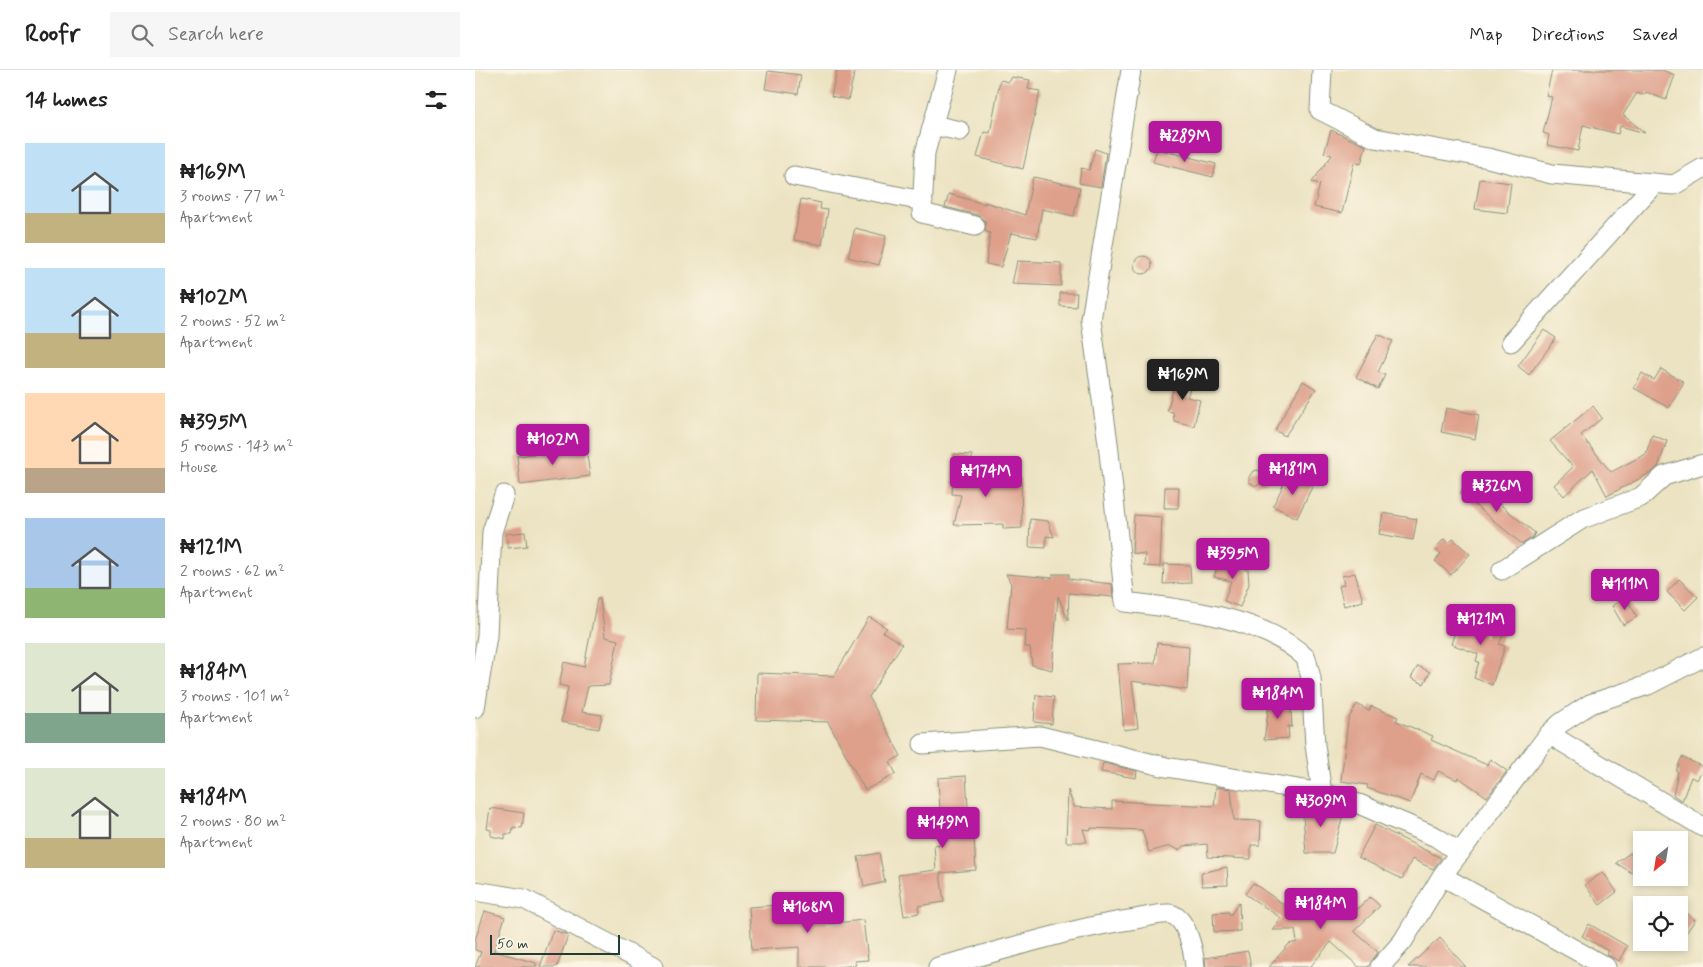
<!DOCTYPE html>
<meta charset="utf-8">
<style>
body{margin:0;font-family:Mynerve,sans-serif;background:#f6f6f6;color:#222;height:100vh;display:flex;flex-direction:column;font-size:19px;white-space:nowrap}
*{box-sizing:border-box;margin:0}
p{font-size:16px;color:#767676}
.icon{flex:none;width:28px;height:28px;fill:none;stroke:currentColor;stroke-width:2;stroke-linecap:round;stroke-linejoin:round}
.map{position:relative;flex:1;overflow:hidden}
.sheet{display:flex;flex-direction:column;background:#fff;width:475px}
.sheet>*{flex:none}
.needle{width:32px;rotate:210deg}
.fabs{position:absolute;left:1158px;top:761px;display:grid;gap:10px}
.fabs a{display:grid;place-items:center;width:55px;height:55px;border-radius:0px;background:#fff;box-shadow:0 2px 8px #0003;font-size:25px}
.scale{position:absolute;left:15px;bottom:12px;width:130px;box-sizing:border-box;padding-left:5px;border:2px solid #1f3d34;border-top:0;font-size:14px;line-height:18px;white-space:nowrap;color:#1f3d34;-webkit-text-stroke:4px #fcf5e5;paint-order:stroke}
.price{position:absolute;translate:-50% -42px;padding:0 11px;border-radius:5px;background:#b5179e;color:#fff;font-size:16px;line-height:32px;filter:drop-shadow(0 1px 2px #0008)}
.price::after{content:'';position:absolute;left:50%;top:30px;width:15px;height:11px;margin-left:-8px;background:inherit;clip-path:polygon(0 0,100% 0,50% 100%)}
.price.current{background:#222;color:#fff}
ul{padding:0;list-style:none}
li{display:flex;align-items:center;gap:15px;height:125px;padding:0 25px}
li span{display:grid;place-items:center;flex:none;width:140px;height:100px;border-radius:0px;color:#555}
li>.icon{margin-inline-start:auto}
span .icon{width:60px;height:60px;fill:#fffc;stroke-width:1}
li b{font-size:21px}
h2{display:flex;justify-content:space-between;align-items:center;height:60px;padding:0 25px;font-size:21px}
header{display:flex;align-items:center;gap:30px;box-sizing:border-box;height:70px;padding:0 25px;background:#fff;border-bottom:1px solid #e0e0e0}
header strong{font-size:24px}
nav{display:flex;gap:28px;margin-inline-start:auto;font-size:18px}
.search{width:350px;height:45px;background:#f6f6f6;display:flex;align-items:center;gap:12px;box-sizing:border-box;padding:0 18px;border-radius:0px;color:#767676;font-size:19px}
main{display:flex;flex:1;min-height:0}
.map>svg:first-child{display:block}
</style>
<header>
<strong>Roofr</strong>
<div class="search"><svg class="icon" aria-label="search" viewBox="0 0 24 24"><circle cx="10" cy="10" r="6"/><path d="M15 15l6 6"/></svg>Search here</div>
<nav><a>Map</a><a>Directions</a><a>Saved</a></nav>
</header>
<main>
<section class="sheet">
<h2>14 homes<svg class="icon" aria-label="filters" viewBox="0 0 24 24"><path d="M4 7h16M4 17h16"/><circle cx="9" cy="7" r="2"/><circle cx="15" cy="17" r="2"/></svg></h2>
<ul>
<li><span style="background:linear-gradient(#bfe0f5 70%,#c2b280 0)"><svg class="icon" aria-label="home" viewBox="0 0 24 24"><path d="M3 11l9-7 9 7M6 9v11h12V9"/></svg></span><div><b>₦169M</b><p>3 rooms · 77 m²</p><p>Apartment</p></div></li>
<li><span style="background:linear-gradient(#bfe0f5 65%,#c2b280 0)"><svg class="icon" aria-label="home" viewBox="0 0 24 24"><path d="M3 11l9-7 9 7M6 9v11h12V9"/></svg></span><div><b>₦102M</b><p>2 rooms · 52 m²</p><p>Apartment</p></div></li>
<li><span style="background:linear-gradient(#ffd9b3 75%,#b9a48a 0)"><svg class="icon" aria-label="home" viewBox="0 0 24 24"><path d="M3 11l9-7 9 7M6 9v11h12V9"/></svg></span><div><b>₦395M</b><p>5 rooms · 143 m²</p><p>House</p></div></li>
<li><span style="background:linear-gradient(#a9c7e8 70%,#8fb573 0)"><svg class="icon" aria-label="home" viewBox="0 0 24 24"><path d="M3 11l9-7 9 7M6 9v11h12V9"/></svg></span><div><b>₦121M</b><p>2 rooms · 62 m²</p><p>Apartment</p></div></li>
<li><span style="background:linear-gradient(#dfe7d0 70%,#7fa58c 0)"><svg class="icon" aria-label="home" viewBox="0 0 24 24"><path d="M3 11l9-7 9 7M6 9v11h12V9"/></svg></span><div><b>₦184M</b><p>3 rooms · 101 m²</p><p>Apartment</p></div></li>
<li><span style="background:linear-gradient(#dfe7d0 70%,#c2b280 0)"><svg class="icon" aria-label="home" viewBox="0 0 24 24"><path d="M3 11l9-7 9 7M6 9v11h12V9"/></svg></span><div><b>₦184M</b><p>2 rooms · 80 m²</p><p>Apartment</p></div></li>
</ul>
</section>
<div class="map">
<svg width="1228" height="897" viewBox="0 0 1228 897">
<rect width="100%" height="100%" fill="#fcf5e5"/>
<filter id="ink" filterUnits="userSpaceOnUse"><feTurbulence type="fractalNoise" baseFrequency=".02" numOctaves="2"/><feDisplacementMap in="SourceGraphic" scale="10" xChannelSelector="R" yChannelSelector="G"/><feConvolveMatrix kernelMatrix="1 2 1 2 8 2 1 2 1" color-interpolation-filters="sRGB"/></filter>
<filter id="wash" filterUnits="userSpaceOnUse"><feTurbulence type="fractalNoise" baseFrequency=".0096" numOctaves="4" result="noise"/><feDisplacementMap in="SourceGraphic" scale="20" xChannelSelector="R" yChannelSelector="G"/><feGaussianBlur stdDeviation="1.12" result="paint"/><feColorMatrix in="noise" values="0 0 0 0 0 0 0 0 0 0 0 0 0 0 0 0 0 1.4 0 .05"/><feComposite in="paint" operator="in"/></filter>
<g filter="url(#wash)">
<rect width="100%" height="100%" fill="#ece3c2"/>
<g id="blocks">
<path fill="#dea08b" d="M362 0H380L373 30 356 26Z
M1077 0H1187L1200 5 1191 30 1171 22 1170 25 1162 23 1148 45 1170 63 1145 56 1143 64 1108 55 1103 81 1072 75 1074 65 1068 63 1077 27 1071 26Z
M293 1 326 5 323 24 290 19Z
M537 7 555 10 553 19 565 21 548 99 502 87 509 62 515 63 525 10 534 12Z
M856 60 891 76 886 94 879 92 867 143 839 137 845 114 837 112 857 85 849 83Z
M620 79 631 83 626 117 604 113 606 98 614 100Z
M682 79 741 94 738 107 678 92Z
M558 107 605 117 599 146 567 139 562 168 536 163 526 197 511 194 515 163 510 161 511 152 503 145 470 137 474 124 510 134V132L550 145Z
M1005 109 1036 113 1032 143 1000 139Z
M326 129 346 133 345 139 353 140 347 175 319 170Z
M380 158 411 166 404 195 373 187Z
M659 195a9 9 0 1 1 18 0a9 9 0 1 1-18 0Z
M542 191 586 193V216L537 214Z
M585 223H602L601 237 585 236Z
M1069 260 1081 268 1054 305 1043 296Z
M903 264 918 271 903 302 910 305 903 319 881 307Z
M1186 299 1209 312 1194 338 1159 318 1167 303 1179 310Z
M703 302 719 308 712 327 725 330 719 356 699 351 698 342 692 341Z
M828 311 841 319 810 366 800 360Z
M1118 336 1127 348 1106 365 1136 402 1171 384 1177 365 1192 371 1183 397 1177 402 1132 426 1118 399 1089 426 1079 415 1098 397 1075 371Z
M971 338 1004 345 1000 369 966 362Z
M111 378 115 406 45 415 42 386Z
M479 384 497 385 496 409 546 408 547 458 528 459V454L479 455 486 425 477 424Z
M783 400 793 411 781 416 774 412V407L778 401Z
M814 403 838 415 822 448 798 436Z
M995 410 1060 463 1057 468 1047 474 985 423Z
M690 417H704L703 438H689Z
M908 443 942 449 938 470 904 464Z
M659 445 687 447 685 497 669 496 670 484 657 483Z
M555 449 573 451 579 467 571 466V478L554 477Z
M50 462 52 476 33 478 31 464Z
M969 469 974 473 978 469 995 484 976 505 960 491 966 484 960 479Z
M745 486 758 490 757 493 773 500 774 514 765 537 749 531 756 511 739 507Z
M689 494 715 495 716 513 688 514Z
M880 503 888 531 869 536 864 516 869 515 867 506Z
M531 504 578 508V504H594V509L637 514 638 527 594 523 593 550 583 526 577 600 557 595 555 577H550L551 560 532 559 536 514Z
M1204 509 1223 527 1210 540 1192 522Z
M1151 527 1162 547 1148 555 1137 536Z
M122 529H125L130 567 143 570 134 615 113 616 107 642 127 645 124 659 86 652 93 617 84 615 89 592 109 597Z
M992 534 1010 567 1017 553 1031 559 1024 574 1030 576 1017 615 999 608 1004 592 1001 591 1003 584 976 574 981 559 986 561Z
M394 547 412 558 408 562 427 574 394 627 426 686 415 692 421 704 390 720 353 652 281 650 282 603 359 606Z
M682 573 714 576 712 620 657 611 663 658 649 660 643 594 680 593Z
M943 596 955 602 949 614 936 608Z
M561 625 579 627 577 654 559 652Z
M809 626 810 639H816L817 657 813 656 814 668 789 670 795 627Z
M882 634 894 641 896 636 923 647 921 651 958 666 956 670 1012 695 1015 689 1032 701 1012 727 983 707 982 710 963 701 959 710 946 704 935 733 892 718 893 715 866 711 873 650Z
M1207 687 1228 697 1222 710 1216 707 1207 731 1198 725 1203 702 1201 701Z
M628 693 662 701 661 708 626 702Z
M491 706 495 767 499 766 501 800 465 803 469 832 443 836 444 843 429 846 423 805 461 800 459 775 467 774 463 708Z
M741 717 756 719 759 750 786 751 785 775H776V789L733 787 732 774 708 776 704 780 695 776 674 782 667 760 616 758V760L608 759 612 772H591L593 720 599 737 637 739V731L739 736Z
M832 732 869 741 858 783H831L828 746Z
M15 738 49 743 47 758 38 757 37 764H30V769L16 766V760L12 759Z
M900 755 966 788 964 791 958 799 937 789 927 809 883 787Z
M404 783 410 812 389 817 383 787Z
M1155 783 1166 790 1157 803 1141 793Z
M752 797 753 815 727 816 726 803Z
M1128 802 1142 822 1125 835 1110 815Z
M778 813 831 850 864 820 882 839 895 827 905 836 879 861 903 882 893 897H884L856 872 835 897H794L814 874 822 872 820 860H797L806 848 770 824Z
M343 825 346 837 351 834 352 854 388 850 393 890 379 891 381 895 364 897H324V877L277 880 274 837 316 834V831Z
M764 832 765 861 739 862 738 843 754 842 755 846Z
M1204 838 1220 850 1204 873Z
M10 841 30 847 19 881 61 893V897H0L6 882 0 880V870Z
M1114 854 1152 876 1144 891 1131 884 1133 881 1107 866Z
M78 860 93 865 82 897H65Z
M965 868 991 897H933Z
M773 881 776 897H731L730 888Z"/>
</g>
</g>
<g filter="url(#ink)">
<use href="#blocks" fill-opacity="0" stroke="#86907b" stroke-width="1"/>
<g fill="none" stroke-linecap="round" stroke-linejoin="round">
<g stroke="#86907b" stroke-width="21">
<path id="minor" d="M473 0 450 83 447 143 500 156
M656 0 616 250 633 373 650 532C705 538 789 547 831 588L836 608 840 675 847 723
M847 0 845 40 900 68 1013 88 1077 104 1199 115 1228 98
M458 55 485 61
M319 106 448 131
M1036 272 1179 114
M1027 500 1107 449 1166 427 1189 406 1228 394
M0 638 12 566 17 462 29 425
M1074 664 1228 757
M448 674 565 666 691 697 847 723 884 734 921 750 961 767 985 783
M967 806 1131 897
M0 821 49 829 178 897
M463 897C529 881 594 858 661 849 671 847 685 843 695 844 712 847 719 883 720 897
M905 897 928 871 967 806 1074 664 1086 653 1115 634 1173 615 1228 587"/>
</g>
<use href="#minor" stroke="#fff" stroke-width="19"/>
</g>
</g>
</svg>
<div class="fabs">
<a><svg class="needle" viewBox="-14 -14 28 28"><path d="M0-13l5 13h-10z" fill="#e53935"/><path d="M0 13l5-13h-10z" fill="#767676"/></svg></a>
<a><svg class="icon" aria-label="locate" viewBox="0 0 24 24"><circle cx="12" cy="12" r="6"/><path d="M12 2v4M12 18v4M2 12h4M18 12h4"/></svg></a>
</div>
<div class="scale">50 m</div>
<b class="price" style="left:710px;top:93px">₦289M</b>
<b class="price current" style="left:708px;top:331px">₦169M</b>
<b class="price" style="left:78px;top:396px">₦102M</b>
<b class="price" style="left:818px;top:426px">₦181M</b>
<b class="price" style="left:511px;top:428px">₦174M</b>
<b class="price" style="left:1022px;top:443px">₦326M</b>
<b class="price" style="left:758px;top:510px">₦395M</b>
<b class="price" style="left:1150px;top:541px">₦111M</b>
<b class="price" style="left:1006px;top:576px">₦121M</b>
<b class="price" style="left:803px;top:650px">₦184M</b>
<b class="price" style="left:846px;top:758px">₦309M</b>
<b class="price" style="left:468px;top:779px">₦149M</b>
<b class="price" style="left:846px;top:860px">₦184M</b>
<b class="price" style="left:333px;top:864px">₦168M</b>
</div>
</main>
